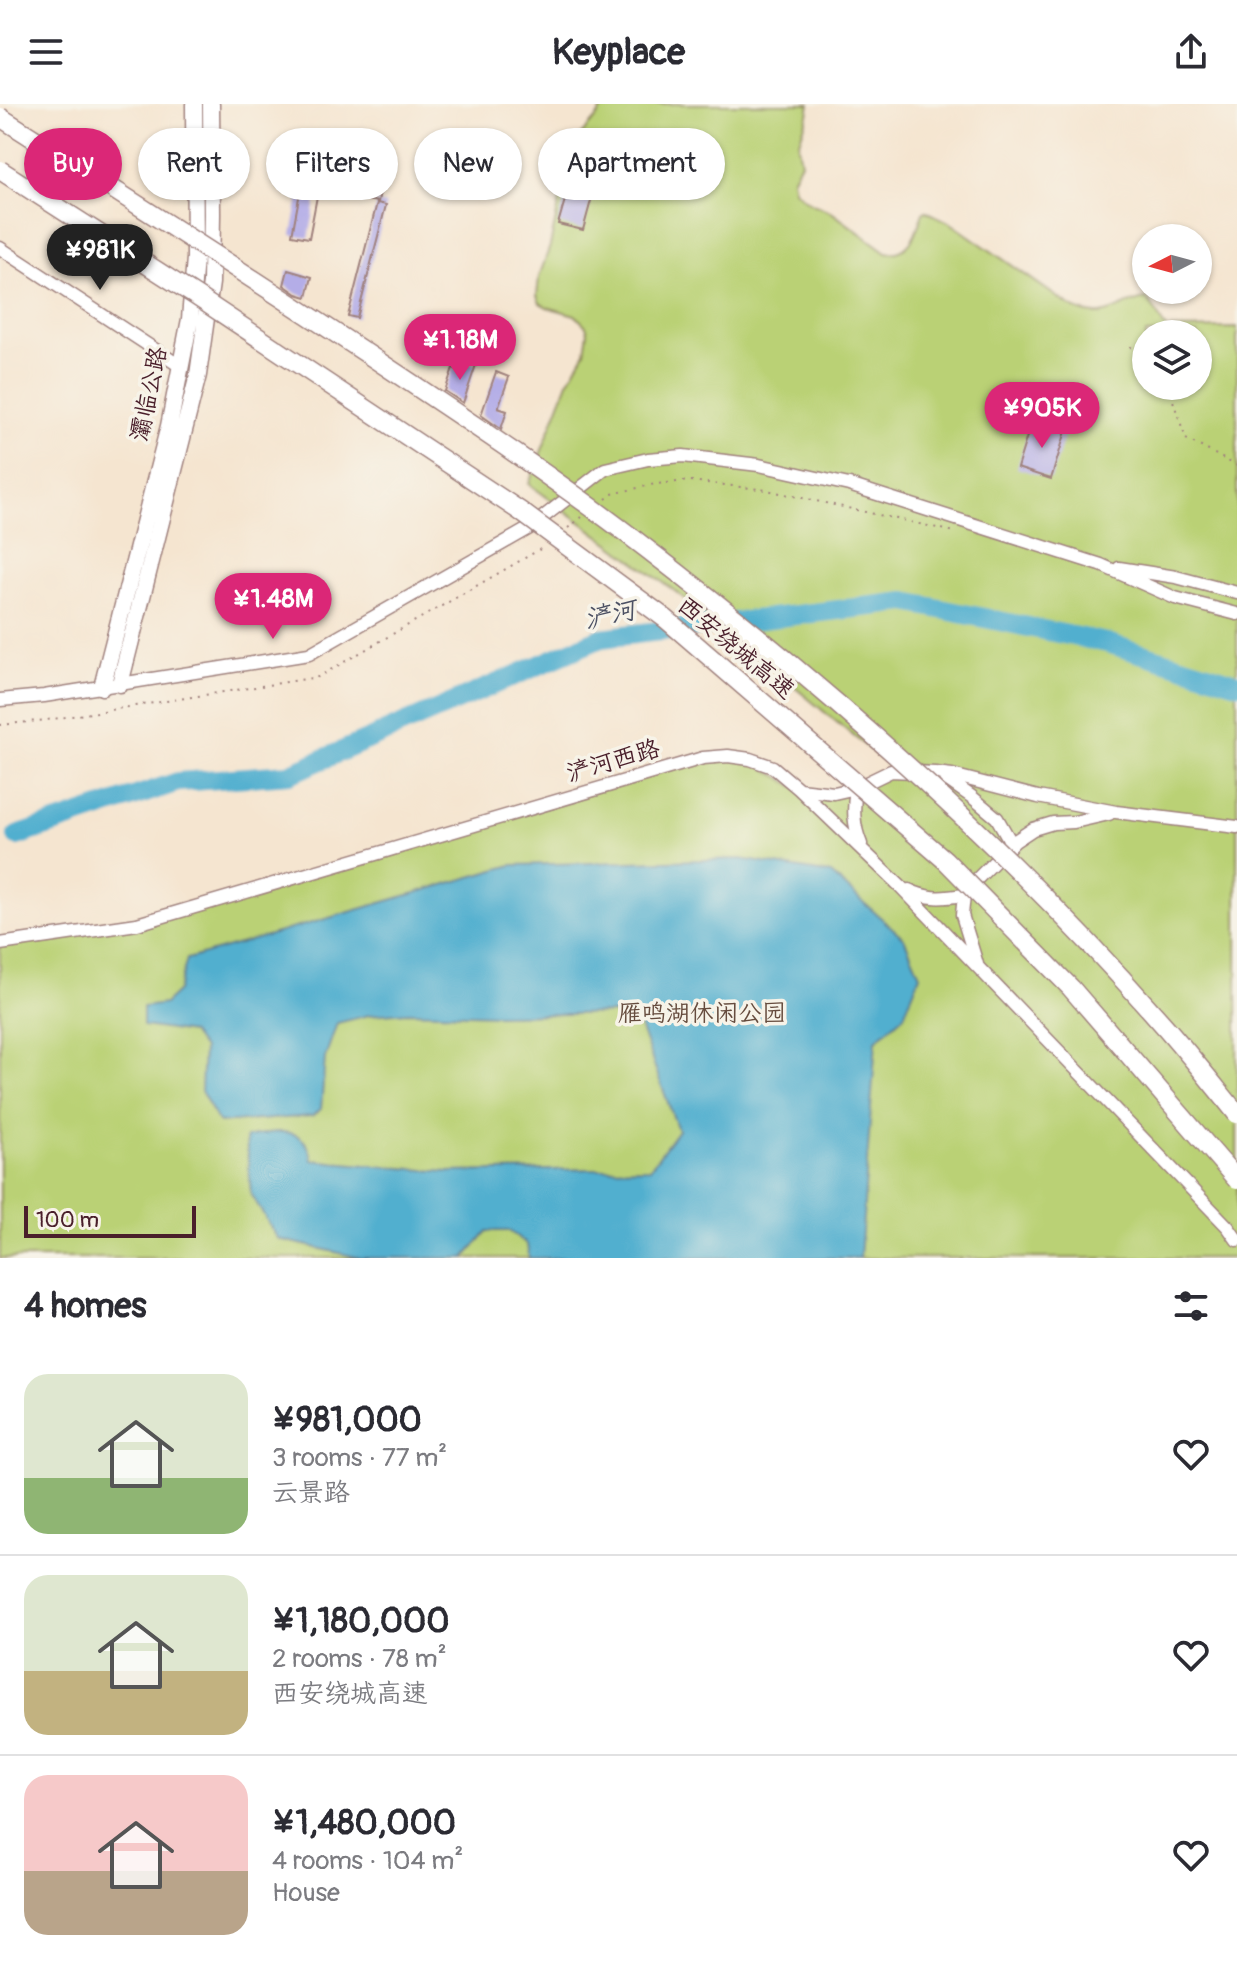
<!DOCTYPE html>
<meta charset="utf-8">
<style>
body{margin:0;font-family:Pangolin,"LXGW WenKai TC",sans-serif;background:#f2f2f3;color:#2b2b33;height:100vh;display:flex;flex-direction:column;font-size:30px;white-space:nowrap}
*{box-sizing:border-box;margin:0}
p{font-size:26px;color:#7c7c81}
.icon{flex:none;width:44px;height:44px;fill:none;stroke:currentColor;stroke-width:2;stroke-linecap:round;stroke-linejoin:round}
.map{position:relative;height:1154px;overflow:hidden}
.details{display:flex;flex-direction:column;background:#fff;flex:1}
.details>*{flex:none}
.banner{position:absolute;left:24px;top:24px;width:800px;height:72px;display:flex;gap:16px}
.needle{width:52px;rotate:264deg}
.fabs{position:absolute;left:1132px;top:120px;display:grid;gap:16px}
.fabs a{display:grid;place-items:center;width:80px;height:80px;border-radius:50%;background:#fff;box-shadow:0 2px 6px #0004;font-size:40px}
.scale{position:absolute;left:24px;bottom:20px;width:172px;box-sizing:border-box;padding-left:8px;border:4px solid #4a1f2b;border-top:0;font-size:22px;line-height:28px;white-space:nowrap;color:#4a1f2b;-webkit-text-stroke:6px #f7f3e8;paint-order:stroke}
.price{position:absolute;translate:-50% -68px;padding:0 18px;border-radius:28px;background:#db2777;color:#fff;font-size:26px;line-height:52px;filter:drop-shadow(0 2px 4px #0008)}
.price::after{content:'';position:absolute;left:50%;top:48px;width:24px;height:18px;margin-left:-12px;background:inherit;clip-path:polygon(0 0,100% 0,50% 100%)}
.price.current{background:#222;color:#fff}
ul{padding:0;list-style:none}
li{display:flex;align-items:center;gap:24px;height:200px;padding:0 24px}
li+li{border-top:2px solid #e1e1e2}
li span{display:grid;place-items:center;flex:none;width:224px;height:160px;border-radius:24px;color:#555}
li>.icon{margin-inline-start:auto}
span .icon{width:96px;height:96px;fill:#fffc;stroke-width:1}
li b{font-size:34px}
h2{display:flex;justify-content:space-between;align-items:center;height:96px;padding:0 24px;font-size:34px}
.chip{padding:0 28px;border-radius:36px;background:#fff;box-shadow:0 2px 6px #0004;font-size:28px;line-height:72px}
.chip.current{background:#db2777;color:#fff}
header{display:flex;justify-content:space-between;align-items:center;height:104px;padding:0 24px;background:#fff;font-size:36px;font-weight:700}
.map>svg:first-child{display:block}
</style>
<header><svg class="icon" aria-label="menu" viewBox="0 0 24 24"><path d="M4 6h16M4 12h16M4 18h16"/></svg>Keyplace<svg class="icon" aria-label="share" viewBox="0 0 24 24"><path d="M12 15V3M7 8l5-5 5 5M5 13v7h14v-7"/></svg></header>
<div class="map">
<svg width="1237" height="1154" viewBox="0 0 1237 1154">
<rect width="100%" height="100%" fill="#f7f3e8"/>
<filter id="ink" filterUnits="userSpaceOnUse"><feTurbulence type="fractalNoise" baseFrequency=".0125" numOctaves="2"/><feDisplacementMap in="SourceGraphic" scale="16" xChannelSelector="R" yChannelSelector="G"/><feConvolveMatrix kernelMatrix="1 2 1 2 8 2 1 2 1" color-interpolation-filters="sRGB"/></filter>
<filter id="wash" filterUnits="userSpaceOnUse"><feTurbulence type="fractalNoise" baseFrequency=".006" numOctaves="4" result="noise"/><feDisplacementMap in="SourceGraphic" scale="32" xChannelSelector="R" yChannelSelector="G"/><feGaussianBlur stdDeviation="1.8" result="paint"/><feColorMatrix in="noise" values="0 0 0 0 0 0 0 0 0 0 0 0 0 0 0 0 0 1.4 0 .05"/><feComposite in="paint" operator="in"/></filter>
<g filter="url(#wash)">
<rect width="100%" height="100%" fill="#f5e5d0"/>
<path fill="#bad175" stroke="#827850" stroke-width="2" fill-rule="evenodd" d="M604 0H810L808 11 798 41 801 58 792 75 794 86 810 99 830 107 886 148C911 153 916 127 923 109L926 107 951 119 1073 204C1109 220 1114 200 1146 195 1157 203 1158 217 1167 225L1237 224V1154H0V840L137 820 703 654 750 655 799 685 834 689 891 667 954 671 879 653 781 572 676 488 529 380 568 278 585 248 588 228 586 222 575 211 547 203 540 199 537 192 539 173 550 142 569 55 579 33 598 12ZM1146 230H1198V282H1146Z"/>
<path fill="#51afcf" stroke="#4e677d" stroke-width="2" d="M741 755 831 770 904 834 920 871 904 911 876 936 860 1154H529L527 1140 509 1127H487L465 1154H361L278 1135 251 1090 246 1034C265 1029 297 1020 308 1043 311 1047 311 1051 312 1056L331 1058 448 1068 650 1064 678 1026 635 909 498 911 408 908 369 911 337 919 325 954 321 1005 312 1012 219 1019 201 987 203 945 191 929 143 922V903L164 900 178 887 187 855 512 761Z"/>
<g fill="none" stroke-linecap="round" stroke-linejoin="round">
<path stroke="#51afcf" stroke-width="20" d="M17 732 178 678 289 670 601 534 906 498 1107 539 1237 579"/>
</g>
<g id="blocks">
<path fill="#b4ade7" d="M323 38 387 50 378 98 318 87 309 134 292 131 303 72 316 75Z
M571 75 595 82 583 126 558 120Z
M377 99 386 101 357 214 348 212Z
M288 166 312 173 307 193 297 190 284 181Z
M466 258 476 261 463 299 445 287 453 264 463 268Z
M496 268 509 273 498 304 507 307 501 325 481 311Z
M1032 316 1066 327 1051 375 1017 364Z"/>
</g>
</g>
<g filter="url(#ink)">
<use href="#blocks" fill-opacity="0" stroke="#a0827e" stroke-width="2"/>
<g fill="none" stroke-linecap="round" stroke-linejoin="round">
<g stroke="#a0827e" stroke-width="15">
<path id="minor" d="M0 144 180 262
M1119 464 1176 473 1237 489
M0 596 44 592 309 550 528 425 605 365 648 355 683 352 759 361 849 381 1101 461 1175 494 1237 510
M945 674 972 693 997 714 1009 735 1007 746
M856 684C853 704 853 721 861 740
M799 685 900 782 1228 1123 1237 1136
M909 786C928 796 944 794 964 791
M0 840 137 820 703 654 728 652 750 655 773 663 799 685 834 689 856 684 891 667 935 669 952 671 1038 693 1116 708 1237 723
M977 860 962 811 964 791 976 776 1015 737 1033 725 1053 719 1074 718 1109 710"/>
</g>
<g stroke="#a0827e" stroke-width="19">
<path id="major" d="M120 580 198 271 211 179 212 110 211 0
M102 583 169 322 190 215 195 154 194 0"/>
</g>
<path stroke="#a0827e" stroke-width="2" stroke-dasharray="2 6" stroke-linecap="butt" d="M1130 243 1146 245
M1168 282 1186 335 1237 362
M606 395 612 390 655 380 690 377 767 386 955 428
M568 424 582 413
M0 621 47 616 318 573 544 443"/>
<use href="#minor" stroke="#fff" stroke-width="12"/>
<use href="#major" stroke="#fff" stroke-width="16"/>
<g stroke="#a0827e" stroke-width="21" stroke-linecap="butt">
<path id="highway-bridge" d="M0 13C129 95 257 177 384 261 473 320 563 380 647 445 831 586 1007 743 1160 917 1187 947 1212 979 1237 1010
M0 66 196 192 520 407 666 515 945 756 1071 884 1237 1076"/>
</g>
<use href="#highway-bridge" stroke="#fff" stroke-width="18"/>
</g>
</g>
<g text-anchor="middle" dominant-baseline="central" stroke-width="7" stroke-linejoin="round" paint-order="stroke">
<g font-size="24" fill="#4a1f2b" stroke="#f7f3e8">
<text transform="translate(149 290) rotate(-78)">灞临公路</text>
<text transform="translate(736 544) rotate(40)">西安绕城高速</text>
<text transform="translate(613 657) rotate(-16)">浐河西路</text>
</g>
<g font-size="24" fill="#664c3e" stroke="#f7f3e8">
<text x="702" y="909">雁鸣湖休闲公园</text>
</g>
<g font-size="26" font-style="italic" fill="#4c5164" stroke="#f7f3e8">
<text transform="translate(610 511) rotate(-12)">浐河</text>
</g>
</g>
</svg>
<div class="fabs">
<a><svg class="needle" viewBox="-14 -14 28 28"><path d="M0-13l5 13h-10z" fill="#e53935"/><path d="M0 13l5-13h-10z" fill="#7c7c81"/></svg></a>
<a><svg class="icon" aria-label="layers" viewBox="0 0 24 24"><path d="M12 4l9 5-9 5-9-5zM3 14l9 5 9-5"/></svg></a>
</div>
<div class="scale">100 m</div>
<b class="price current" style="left:100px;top:188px">¥981K</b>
<b class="price" style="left:460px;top:278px">¥1.18M</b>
<b class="price" style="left:1042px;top:346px">¥905K</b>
<b class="price" style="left:273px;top:537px">¥1.48M</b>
<div class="banner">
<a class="chip current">Buy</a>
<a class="chip">Rent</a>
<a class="chip">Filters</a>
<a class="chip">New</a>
<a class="chip">Apartment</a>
</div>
</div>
<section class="details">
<h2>4 homes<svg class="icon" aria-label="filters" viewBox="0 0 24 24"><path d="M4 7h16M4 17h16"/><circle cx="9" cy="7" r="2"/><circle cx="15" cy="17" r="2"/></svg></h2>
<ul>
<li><span style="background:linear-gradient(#dfe7d0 65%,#8fb573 0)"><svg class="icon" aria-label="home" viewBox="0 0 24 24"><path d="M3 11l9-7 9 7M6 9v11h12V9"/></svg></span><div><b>¥981,000</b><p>3 rooms · 77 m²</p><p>云景路</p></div><svg class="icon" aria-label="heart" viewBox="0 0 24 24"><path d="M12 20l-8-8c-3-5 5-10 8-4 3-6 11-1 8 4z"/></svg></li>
<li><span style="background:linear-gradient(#dfe7d0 60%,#c2b280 0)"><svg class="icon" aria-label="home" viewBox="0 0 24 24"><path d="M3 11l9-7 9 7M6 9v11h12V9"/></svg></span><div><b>¥1,180,000</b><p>2 rooms · 78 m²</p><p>西安绕城高速</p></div><svg class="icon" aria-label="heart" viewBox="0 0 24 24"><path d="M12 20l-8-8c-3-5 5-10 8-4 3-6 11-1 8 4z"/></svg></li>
<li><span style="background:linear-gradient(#f6c9c9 60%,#b9a48a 0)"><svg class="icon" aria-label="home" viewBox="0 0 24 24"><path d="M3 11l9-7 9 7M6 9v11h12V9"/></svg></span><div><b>¥1,480,000</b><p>4 rooms · 104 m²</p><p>House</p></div><svg class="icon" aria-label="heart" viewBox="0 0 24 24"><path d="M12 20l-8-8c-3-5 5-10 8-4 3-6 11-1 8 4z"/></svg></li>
</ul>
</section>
